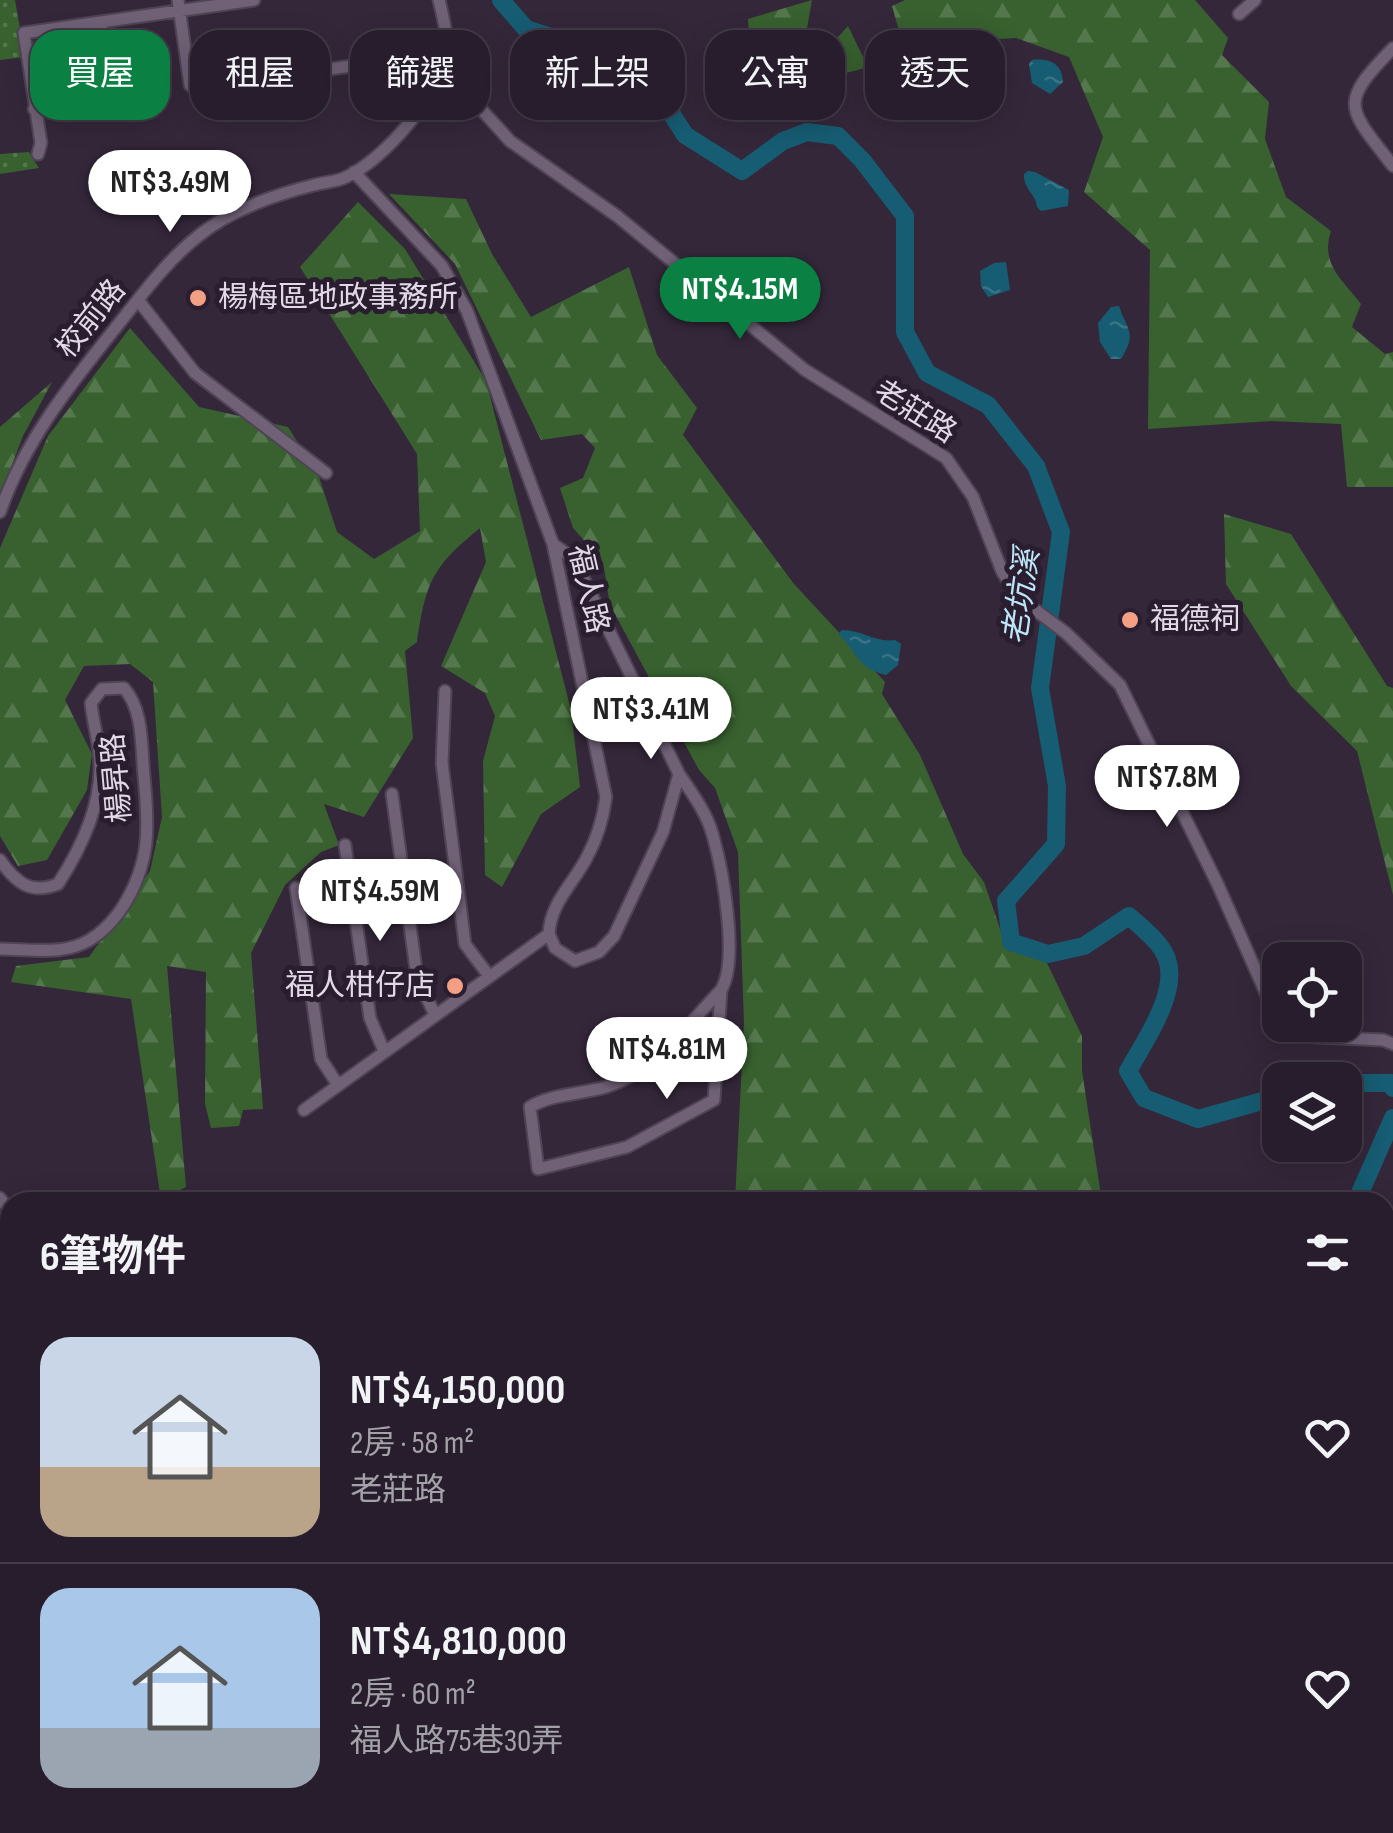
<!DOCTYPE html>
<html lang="zh-TW">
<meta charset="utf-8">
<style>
body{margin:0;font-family:"Sofia Sans Condensed","Noto Sans TC",sans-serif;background:#2f2634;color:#f1f3f6;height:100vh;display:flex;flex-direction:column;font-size:38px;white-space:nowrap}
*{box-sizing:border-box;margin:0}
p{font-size:32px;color:#a4a2a9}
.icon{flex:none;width:55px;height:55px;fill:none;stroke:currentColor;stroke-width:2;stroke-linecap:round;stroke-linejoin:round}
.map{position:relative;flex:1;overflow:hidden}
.panel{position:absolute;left:0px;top:1192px;width:1395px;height:642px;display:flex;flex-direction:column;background:#271d2c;border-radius:30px 30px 0 0;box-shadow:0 5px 25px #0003,0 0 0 2px #433b48}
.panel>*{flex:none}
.top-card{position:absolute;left:30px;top:30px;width:1335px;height:90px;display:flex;gap:20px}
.controls{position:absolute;left:1262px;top:942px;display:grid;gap:20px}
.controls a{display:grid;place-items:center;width:100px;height:100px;border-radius:20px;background:#271d2c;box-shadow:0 5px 25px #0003,0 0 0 2px #433b48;font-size:50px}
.price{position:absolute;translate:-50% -85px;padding:0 22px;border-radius:35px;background:#fff;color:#222;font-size:32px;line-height:65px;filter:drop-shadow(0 2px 5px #0008)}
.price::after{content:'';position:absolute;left:50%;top:60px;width:30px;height:22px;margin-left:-15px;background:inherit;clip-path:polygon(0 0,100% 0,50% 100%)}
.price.selected{background:#0b8043;color:#fff}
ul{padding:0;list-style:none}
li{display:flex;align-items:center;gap:30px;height:250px;padding:0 40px}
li+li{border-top:2px solid #433b48}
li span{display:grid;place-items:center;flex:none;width:280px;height:200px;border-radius:30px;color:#555}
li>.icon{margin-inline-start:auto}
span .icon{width:120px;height:120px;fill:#fffc;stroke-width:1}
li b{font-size:42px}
h2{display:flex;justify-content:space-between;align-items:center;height:120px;padding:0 40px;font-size:42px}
.chip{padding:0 35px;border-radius:30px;background:#271d2c;box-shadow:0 5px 25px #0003,0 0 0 2px #433b48;font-size:35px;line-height:90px}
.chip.selected{background:#0b8043;color:#fff}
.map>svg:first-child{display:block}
</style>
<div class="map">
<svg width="1393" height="1833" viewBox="0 0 1393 1833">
<defs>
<pattern id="forest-firs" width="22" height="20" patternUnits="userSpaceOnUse" patternTransform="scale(2.5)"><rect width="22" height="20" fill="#38612f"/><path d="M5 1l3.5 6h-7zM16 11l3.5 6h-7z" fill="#54774d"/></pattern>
<pattern id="park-dots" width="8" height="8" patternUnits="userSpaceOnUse" patternTransform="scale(2.5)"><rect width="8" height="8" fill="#38612f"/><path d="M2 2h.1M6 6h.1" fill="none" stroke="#54774d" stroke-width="1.8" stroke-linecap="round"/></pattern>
<pattern id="water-ripples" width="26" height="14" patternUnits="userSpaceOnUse" patternTransform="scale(2.5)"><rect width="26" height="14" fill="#165c72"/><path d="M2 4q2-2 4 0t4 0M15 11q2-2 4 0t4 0" fill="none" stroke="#387386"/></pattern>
</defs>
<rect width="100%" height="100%" fill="#34273a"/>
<path fill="#38612f" d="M404 1825H995L998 1833H406Z"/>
<path fill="url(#forest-firs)" d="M812 0 806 34 838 37 848 26 866 63 902 41 892 6 905 0H1195L1228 38 1222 55 1269 102 1265 139 1286 197 1331 231C1320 264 1342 279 1361 304L1352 327 1385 354 1393 352V487H1347L1341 424 1271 421 1148 429 1150 250 1084 192 1103 137 1069 57 1016 38 917 44 888 62 819 80 771 84 757 106 742 95 730 70 749 36 748 19Z
M389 194 466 199 492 254 531 317 629 267 657 355 697 408 683 435 794 584 885 682 882 694 920 755 963 854 984 882 1006 946 1046 961 1082 1036V1071L1102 1202H735L744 1022 738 852 715 788 699 770 610 605 603 562 573 528 560 488 583 478 595 448 582 434 541 440 455 264Z
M358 202 405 249 486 381 571 710 580 787 541 814 502 887 485 875 483 761 495 716 485 693 441 666 486 562 480 528C432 567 426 582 417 642L405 651 413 738 364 817 324 804 339 845 321 852 285 885 251 953 263 1109 243 1110 239 1126 211 1128 205 1104 206 972 167 966 186 1187 161 1200 131 999 11 982 16 966 89 957 150 871 162 817 153 682 130 664 84 666 65 700 92 754 87 790 47 860 18 866 0 836V548L48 436 130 328 199 407 288 427 319 477 337 532 374 559 420 531 417 454 300 267Z
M52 382 23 436 0 496V427Z
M1224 514 1291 534 1387 686 1393 688V895L1357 751 1291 686 1226 584Z
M10 1385V1601L0 1602V1390Z
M1385 1804 1393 1811V1833H1042L1037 1825H1385Z
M273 1825H404L406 1833H253V1827Z"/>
<path fill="url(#park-dots)" d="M0 0H15L25 57 0 60Z
M29 152 39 168 0 174V154Z"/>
<path fill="url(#water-ripples)" d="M1032 60C1049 58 1062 63 1063 82L1050 94 1032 83 1029 64Z
M1028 171 1035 172 1069 190 1068 206 1041 211 1037 207C1036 194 1023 189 1024 174Z
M1006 262 1010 290 988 297 981 286 980 271 994 263Z
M1119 306C1128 332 1137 333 1121 359H1111L1100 342 1098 323 1111 307Z
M842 630C863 630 875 643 895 640L901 644 898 665 886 675C855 668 856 649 838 634Z"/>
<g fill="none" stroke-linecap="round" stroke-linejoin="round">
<path stroke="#165c72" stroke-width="18" d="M501 0 526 29 618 58 652 83 685 135 742 171 783 141 807 132 838 136 862 160 905 216V332L927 373 988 405 1036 466 1061 532 1040 688 1057 786 1056 844 1006 901 1011 942 1048 954 1084 946 1129 916C1142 928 1161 942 1167 959 1179 993 1144 1042 1128 1071L1144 1098 1198 1119 1280 1096
M1345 1083H1391L1393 1088
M1356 1202 1393 1118
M1385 1437 1393 1438"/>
<g stroke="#4e4454" stroke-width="15">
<path id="minor" d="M178 0 190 85 195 89 446 52
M1239 14 1255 0
M1393 48C1338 104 1347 107 1393 166
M446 52 481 109 510 141 617 216 805 370 946 458 973 497 1002 571 1018 597 1066 633 1120 685 1218 885 1280 1025
M34 109 110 98 101 22
M38 154 41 143 24 33 254 0
M138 300 195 373 326 473
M0 512C25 439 73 381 121 321 144 292 168 260 197 237 229 210 274 195 314 185 324 182 335 182 344 178 382 162 442 94 446 52 448 35 443 17 439 0
M553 544 574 559 679 774C692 793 707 813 713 836 723 871 739 961 721 990 687 1025 655 1072 606 1087 582 1094 551 1094 530 1107L538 1169 627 1147 714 1100 721 990
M445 691 442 763 465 944 489 976
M392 794 417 977 435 1015
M345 845 370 1018 384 1051
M0 860C16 883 31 895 58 884 80 850 101 806 100 765 100 744 93 724 91 703L102 689 124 688C144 711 141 747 144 776 149 827 151 863 122 908 109 927 93 943 69 948 48 953 22 949 0 949
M296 888 321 1059 338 1085
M549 934 555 948 575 961 599 952 614 936 663 832 679 774
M1280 1025 1297 1036 1383 1040 1393 1044
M304 1110 549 934C550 903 574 883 587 857 598 837 603 819 606 797L553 544 467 311 442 266 354 172
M0 1198 10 1211
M1385 1386H1393
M0 1727 10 1734
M114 1825 119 1833
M1029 1825 1034 1833
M18 1833 19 1825"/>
</g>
<use href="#minor" stroke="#706177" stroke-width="11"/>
</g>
<g fill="#f39f83" stroke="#2a1d30" stroke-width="4">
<circle cx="198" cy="298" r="10"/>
<circle cx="1130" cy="620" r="10"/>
<circle cx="455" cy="986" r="10"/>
</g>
<g text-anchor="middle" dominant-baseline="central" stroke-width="10" stroke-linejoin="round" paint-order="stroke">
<g font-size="30" fill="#e1d9e6" stroke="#2a1d30" text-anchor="start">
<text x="218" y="298">楊梅區地政事務所</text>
<text x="1150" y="620">福德祠</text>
<text x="435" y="986" text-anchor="end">福人柑仔店</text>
</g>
<g font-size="30" fill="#e1d9e6" stroke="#2a1d30">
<text transform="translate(91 319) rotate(-51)">校前路</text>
<text transform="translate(915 412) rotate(32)">老莊路</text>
<text transform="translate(588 589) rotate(77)">福人路</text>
<text transform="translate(117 778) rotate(-95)">楊昇路</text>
</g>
<g font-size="32" font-style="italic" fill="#bce6f6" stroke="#2a1d30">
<text transform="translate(1022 597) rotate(-82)">老坑溪</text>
</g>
</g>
</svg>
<div class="controls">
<a><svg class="icon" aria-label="locate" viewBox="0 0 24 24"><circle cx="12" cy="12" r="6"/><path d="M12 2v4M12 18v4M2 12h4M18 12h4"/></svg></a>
<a><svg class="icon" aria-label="layers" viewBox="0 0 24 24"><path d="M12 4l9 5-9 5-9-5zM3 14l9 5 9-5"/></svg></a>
</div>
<b class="price" style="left:170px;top:235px">NT$3.49M</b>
<b class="price selected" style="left:740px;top:342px">NT$4.15M</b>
<b class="price" style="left:651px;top:762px">NT$3.41M</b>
<b class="price" style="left:1167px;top:830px">NT$7.8M</b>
<b class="price" style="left:380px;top:944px">NT$4.59M</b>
<b class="price" style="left:667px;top:1102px">NT$4.81M</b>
<div class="top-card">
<a class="chip selected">買屋</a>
<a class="chip">租屋</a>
<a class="chip">篩選</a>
<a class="chip">新上架</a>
<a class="chip">公寓</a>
<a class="chip">透天</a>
</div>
<section class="panel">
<h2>6筆物件<svg class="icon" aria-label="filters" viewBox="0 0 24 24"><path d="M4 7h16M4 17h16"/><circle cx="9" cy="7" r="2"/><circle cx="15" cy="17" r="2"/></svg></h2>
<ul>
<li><span style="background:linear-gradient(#c9d6e8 65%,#b9a48a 0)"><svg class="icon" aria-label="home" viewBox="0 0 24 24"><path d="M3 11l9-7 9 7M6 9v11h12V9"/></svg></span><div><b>NT$4,150,000</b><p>2房 · 58 m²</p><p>老莊路</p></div><svg class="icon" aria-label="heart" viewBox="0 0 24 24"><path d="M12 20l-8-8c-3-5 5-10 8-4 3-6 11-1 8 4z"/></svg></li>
<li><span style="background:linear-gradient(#a9c7e8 70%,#9aa5b1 0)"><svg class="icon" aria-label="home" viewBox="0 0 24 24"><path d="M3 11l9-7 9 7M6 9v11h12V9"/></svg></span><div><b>NT$4,810,000</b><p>2房 · 60 m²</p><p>福人路75巷30弄</p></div><svg class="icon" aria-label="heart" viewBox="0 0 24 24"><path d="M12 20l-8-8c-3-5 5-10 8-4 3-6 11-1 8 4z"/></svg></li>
</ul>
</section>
</div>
